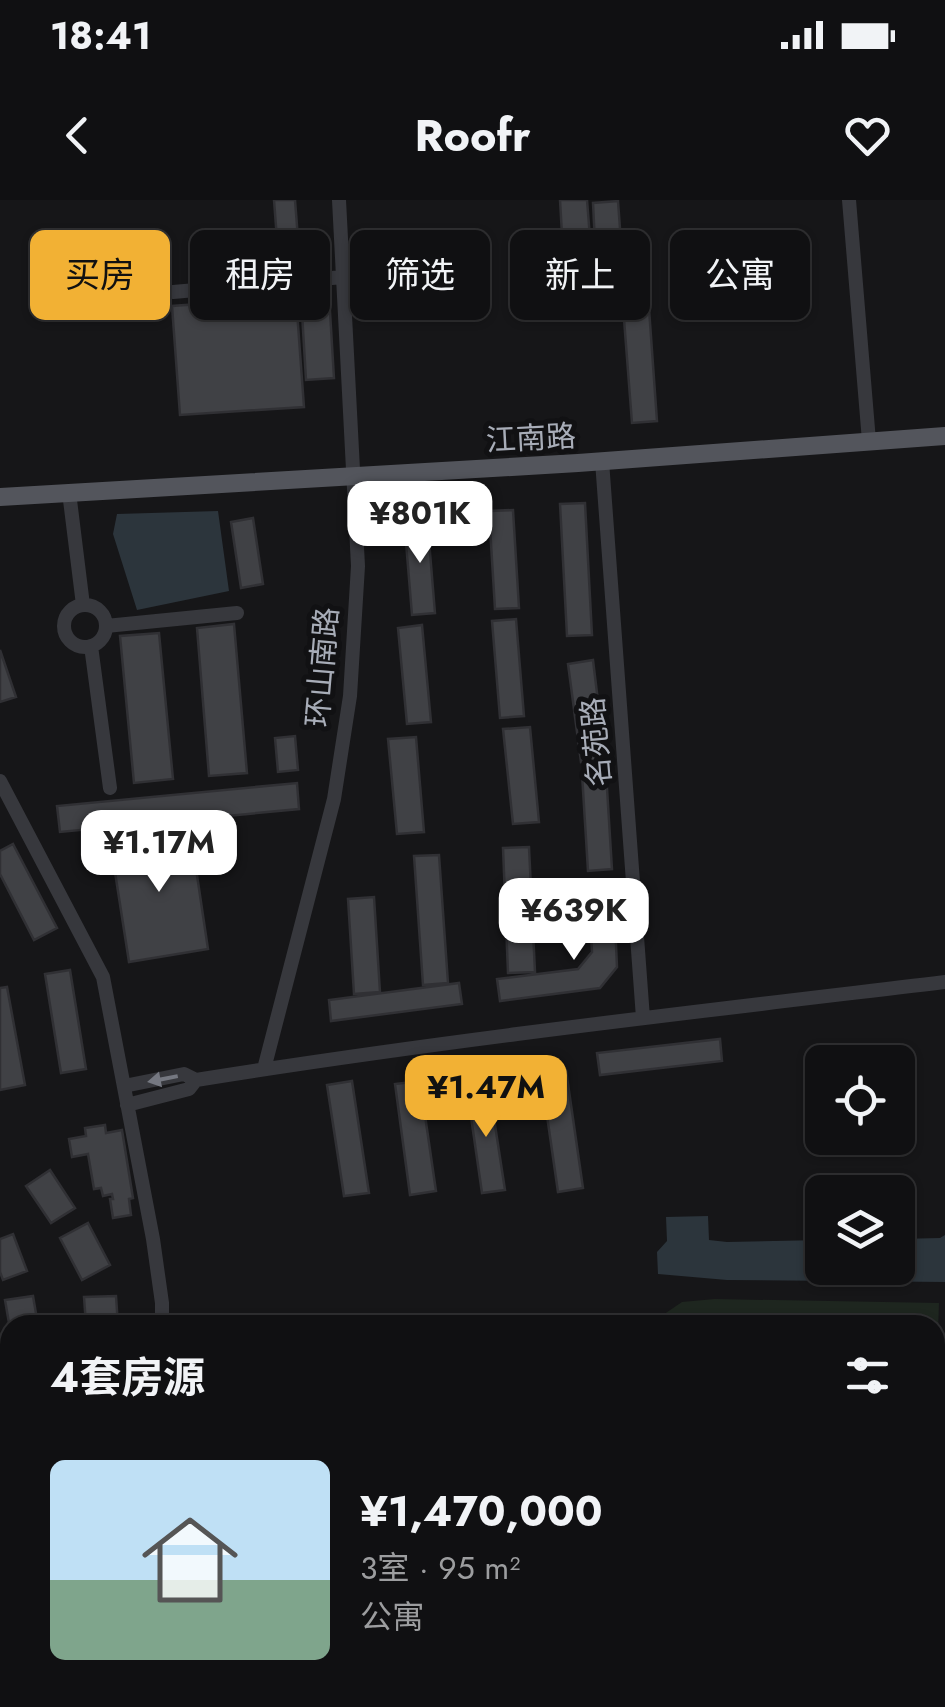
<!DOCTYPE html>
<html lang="zh">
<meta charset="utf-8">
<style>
body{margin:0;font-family:Jost,"Noto Sans SC",sans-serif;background:#1e1e20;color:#f1f3f6;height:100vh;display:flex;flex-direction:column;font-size:38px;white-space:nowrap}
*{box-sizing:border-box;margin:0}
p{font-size:32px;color:#9c9d9f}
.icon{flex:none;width:55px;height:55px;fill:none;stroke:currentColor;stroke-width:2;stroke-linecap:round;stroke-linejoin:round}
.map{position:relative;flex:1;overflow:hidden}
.sheet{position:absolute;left:0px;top:1115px;width:945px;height:392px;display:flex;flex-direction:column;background:#101012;border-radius:30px 30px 0 0;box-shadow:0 2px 8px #0004,0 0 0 2px #303032}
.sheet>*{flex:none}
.hud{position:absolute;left:30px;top:30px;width:885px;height:90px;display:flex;gap:20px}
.buttons{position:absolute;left:805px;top:845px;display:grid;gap:20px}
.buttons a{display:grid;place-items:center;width:110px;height:110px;border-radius:15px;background:#101012;box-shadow:0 2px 8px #0004,0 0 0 2px #303032;font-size:50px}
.price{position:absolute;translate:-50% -85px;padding:0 22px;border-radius:20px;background:#fff;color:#222;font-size:32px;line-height:65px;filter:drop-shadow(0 2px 5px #0008)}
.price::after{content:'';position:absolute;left:50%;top:60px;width:30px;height:22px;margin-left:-15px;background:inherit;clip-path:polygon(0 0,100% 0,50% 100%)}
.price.on{background:#f2b134;color:#111}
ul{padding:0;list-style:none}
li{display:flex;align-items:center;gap:30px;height:250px;padding:0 50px}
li+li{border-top:2px solid #303032}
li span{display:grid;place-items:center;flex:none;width:280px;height:200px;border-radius:15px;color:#555}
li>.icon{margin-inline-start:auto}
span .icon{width:120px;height:120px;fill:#fffc;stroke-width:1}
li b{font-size:42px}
h2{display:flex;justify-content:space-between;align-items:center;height:120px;padding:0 50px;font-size:42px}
.tag{padding:0 35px;border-radius:15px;background:#101012;box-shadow:0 2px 8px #0004,0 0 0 2px #303032;font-size:35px;line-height:90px}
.tag.on{background:#f2b134;color:#111}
.status{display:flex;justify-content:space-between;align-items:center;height:70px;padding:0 50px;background:#101012;direction:ltr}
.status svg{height:28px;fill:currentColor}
header{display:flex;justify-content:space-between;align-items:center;height:130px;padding:0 50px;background:#101012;font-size:45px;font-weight:700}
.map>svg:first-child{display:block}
</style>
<div class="status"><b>18:41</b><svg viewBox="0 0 49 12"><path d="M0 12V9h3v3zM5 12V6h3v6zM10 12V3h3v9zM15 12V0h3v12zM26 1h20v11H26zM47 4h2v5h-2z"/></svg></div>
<header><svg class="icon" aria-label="back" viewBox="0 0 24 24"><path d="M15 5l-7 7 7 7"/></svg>Roofr<svg class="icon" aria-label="heart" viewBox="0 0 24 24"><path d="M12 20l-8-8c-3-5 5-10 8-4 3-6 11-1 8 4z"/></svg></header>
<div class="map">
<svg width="945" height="1507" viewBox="0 0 945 1507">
<rect width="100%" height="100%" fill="#161618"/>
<path fill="#1e261f" d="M715 1099 939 1103 938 1131 945 1140V1275L935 1282V1125H648L682 1102Z"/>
<path fill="#2c353c" d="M218 311 229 391 137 410 113 334 117 314Z
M708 1016 709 1040 727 1042 822 1040V1068H898V1039L940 1038 945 1035V1082L727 1080 658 1074 657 1052 667 1041 666 1017Z"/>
<path fill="#404145" stroke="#303034" stroke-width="2.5" d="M274 0H295L300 64 279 66Z
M560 0H587L591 50 563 52Z
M618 1 621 42 595 44 593 3Z
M645 52 657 221 632 223 619 54Z
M329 95 334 178 306 180 301 96Z
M296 97 304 207 180 215 172 106Z
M585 303 592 435 567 436 560 304Z
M513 310 519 408 495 409 489 311Z
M427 316 435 413 412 415 404 318Z
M253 318 263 384 241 388 231 322Z
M516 419 524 516 500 518 492 421Z
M234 424 247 573 209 576 197 428Z
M422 425 431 522 407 524 398 428Z
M159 433 173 579 134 583 120 436Z
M0 450 16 497 0 502Z
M593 460 605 559 581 562 568 464Z
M530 527 539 622 513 624 503 529Z
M295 536 298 570 278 572 275 538Z
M416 537 424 632 397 634 388 539Z
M606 572 612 669 588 671 582 574Z
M297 583 299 609 60 632 57 606Z
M190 628 208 749 129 762 110 640Z
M13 644 57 728 34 740 0 674V651Z
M529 647 535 772 508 773 503 648Z
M439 655 448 783 423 785 414 656Z
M374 697 380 792 354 794 348 699Z
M614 699 617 767 600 788 500 801 497 779 578 769 592 752 589 700Z
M70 770 86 869 61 873 45 774Z
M459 783 462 804 331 821 329 800Z
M7 787 25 885 0 890V788Z
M720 839 722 861 600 875 597 853Z
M566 870 583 988 558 992 541 874Z
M352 881 369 993 344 996 327 885Z
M420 881 436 991 410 995 395 884Z
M489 886 505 990 482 993 467 889Z
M105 925 106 933 122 930 133 998 129 999 131 1015 113 1018 110 999H113L112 994 103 996 101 988 94 989 88 954 72 957 69 939 86 936 85 928Z
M50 970 75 1008 51 1023 26 986Z
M88 1023 110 1065 82 1080 60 1038Z
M13 1034 27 1071 3 1080 0 1072V1039Z
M33 1096 38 1125H10V1129L5 1100Z
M116 1096 118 1125H86L84 1097Z"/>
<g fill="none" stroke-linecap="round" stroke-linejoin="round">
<path stroke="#37383d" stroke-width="14" d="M849 0 869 241
M173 92 343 77
M602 261 643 818
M69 292 83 405
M64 426a21 21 0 1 1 42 0a21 21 0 1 1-42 0Z
M106 426 237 413
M91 446 110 588
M0 581 103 777 153 1039 162 1103V1125
M264 869 334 599 350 496 358 366 339 0
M196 880C445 840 695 812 945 782
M124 886 184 874 196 880 189 889 127 905
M0 1339 10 1338"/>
<path stroke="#53555c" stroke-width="18" d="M0 297 578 263 945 236"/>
</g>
<defs><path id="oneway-solid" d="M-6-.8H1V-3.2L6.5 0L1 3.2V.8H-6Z" transform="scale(2.5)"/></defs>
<use fill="#757881" href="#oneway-solid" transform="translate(163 879) rotate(169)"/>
<g text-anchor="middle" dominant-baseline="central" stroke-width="10" stroke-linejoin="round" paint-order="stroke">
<g font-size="30" fill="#a8adb8" stroke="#111113">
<text transform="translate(531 238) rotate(-3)">江南路</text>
<text transform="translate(322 467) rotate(-85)">环山南路</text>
<text transform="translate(596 542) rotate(-95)">名苑路</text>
</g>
</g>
</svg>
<div class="buttons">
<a><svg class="icon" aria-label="locate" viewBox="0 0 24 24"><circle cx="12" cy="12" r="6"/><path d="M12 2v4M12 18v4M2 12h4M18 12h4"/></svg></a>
<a><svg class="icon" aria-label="layers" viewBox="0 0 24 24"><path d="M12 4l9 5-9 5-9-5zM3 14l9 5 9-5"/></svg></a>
</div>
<b class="price" style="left:420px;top:366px">¥801K</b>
<b class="price" style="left:159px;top:695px">¥1.17M</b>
<b class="price" style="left:574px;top:763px">¥639K</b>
<b class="price on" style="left:486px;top:940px">¥1.47M</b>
<div class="hud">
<a class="tag on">买房</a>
<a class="tag">租房</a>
<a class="tag">筛选</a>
<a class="tag">新上</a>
<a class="tag">公寓</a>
</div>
<section class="sheet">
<h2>4套房源<svg class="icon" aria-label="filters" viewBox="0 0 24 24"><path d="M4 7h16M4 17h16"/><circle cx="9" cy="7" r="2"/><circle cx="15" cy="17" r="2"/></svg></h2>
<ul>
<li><span style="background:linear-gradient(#bfe0f5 60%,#7fa58c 0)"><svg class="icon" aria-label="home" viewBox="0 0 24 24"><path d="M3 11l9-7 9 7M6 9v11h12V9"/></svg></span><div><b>¥1,470,000</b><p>3室 · 95 m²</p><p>公寓</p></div></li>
</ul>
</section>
</div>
